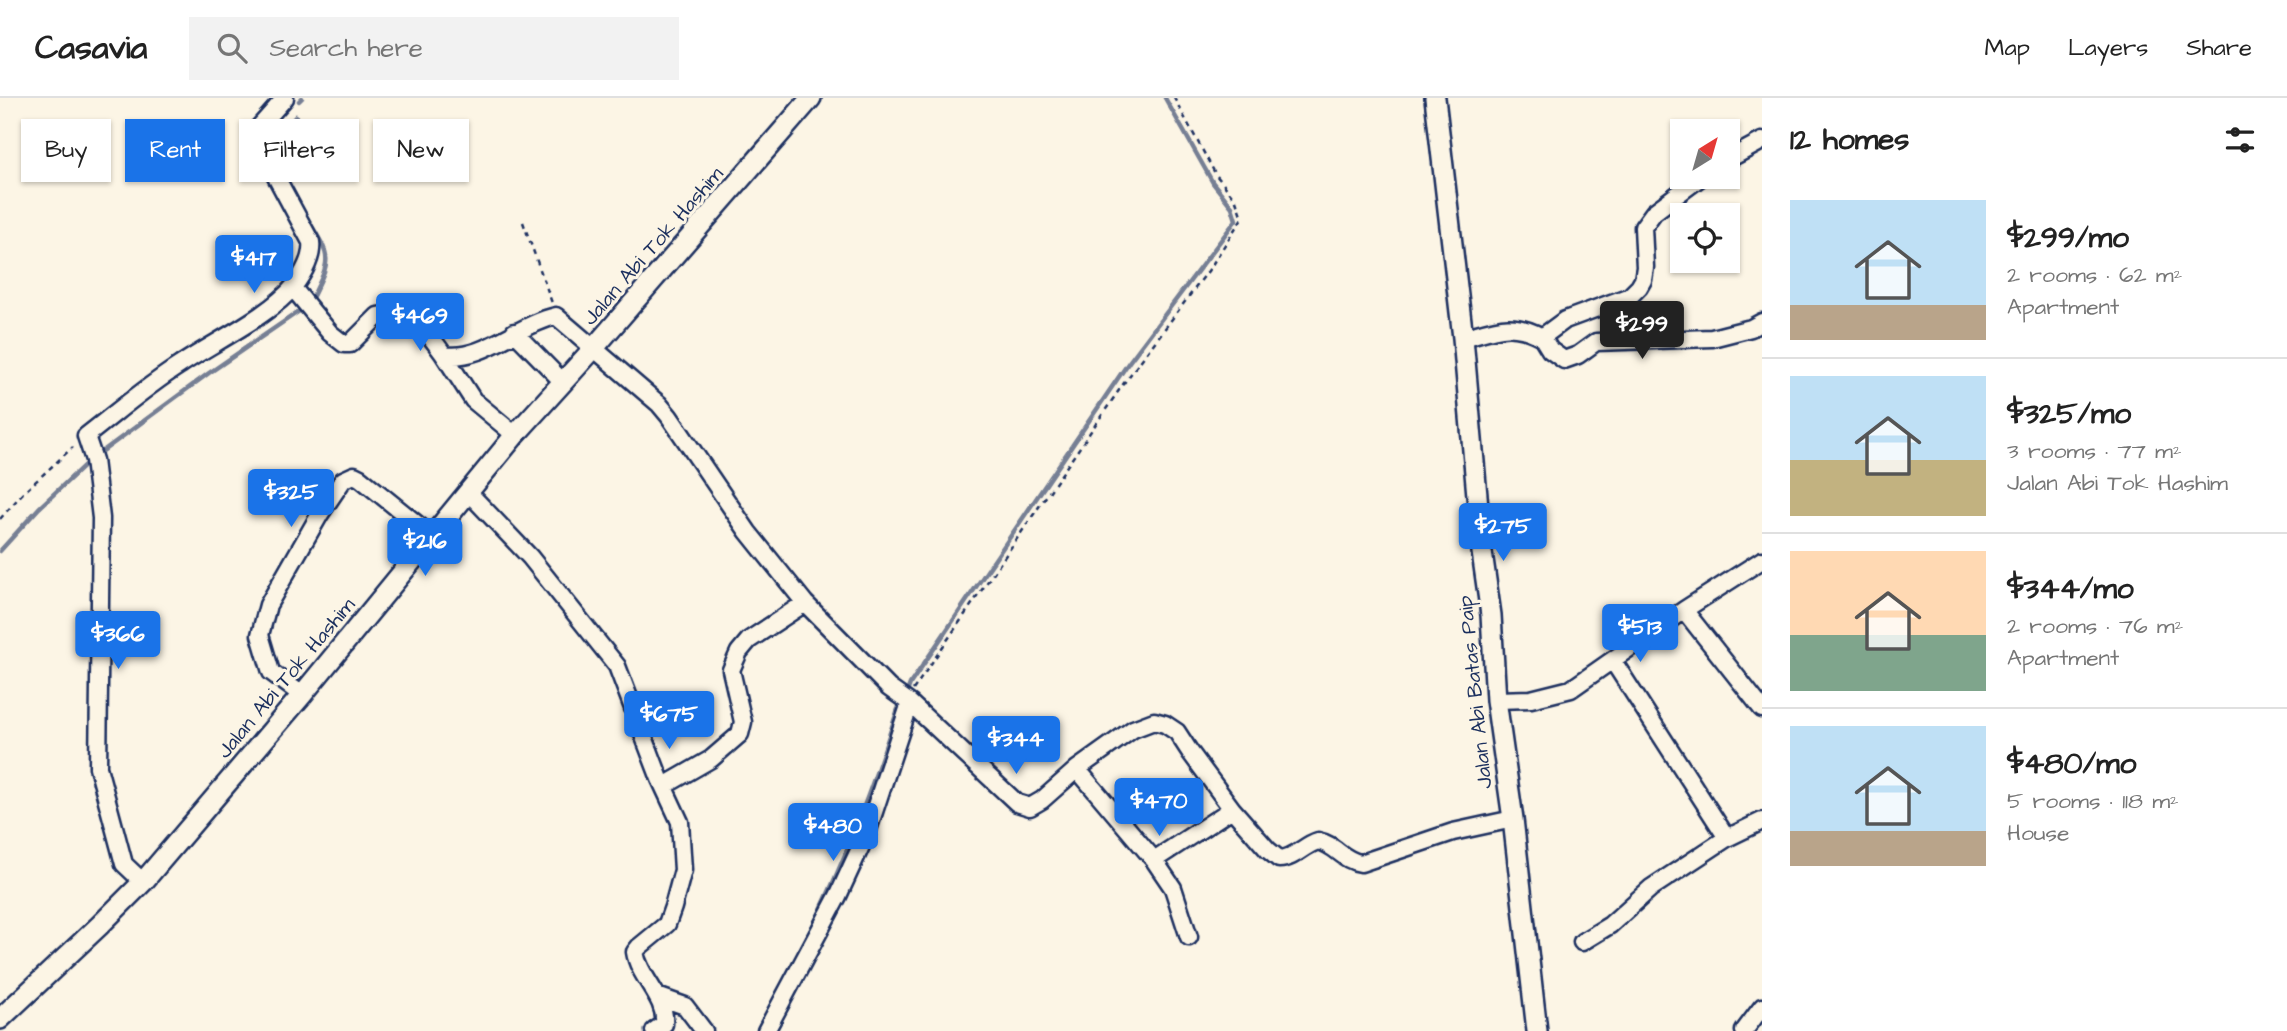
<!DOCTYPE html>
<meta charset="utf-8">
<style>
body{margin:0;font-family:"Architects Daughter",sans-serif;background:#f2f2f2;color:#222;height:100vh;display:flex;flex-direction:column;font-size:26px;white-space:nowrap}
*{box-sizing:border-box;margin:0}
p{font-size:23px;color:#767676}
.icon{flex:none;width:38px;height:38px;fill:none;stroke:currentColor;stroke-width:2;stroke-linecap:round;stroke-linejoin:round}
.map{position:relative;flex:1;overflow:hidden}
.sheet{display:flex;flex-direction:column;background:#fff;width:525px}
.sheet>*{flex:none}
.hud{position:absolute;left:21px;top:21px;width:665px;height:63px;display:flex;gap:14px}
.needle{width:46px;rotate:37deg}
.tools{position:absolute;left:1670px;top:21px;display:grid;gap:14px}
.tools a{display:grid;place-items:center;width:70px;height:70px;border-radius:0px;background:#fff;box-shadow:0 2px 5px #0004;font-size:35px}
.price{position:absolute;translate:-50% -60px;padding:0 16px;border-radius:7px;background:#1a73e8;color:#fff;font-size:23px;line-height:46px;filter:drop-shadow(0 2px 4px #0008)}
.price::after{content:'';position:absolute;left:50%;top:42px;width:21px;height:16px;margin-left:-10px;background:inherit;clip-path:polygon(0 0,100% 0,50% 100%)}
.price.current{background:#222;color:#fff}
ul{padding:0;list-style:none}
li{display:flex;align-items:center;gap:21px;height:175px;padding:0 28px}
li+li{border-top:2px solid #e0e0e0}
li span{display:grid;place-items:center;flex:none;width:196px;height:140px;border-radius:0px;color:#555}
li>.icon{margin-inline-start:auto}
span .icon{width:84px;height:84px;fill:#fffc;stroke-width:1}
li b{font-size:30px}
h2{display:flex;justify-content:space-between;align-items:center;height:84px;padding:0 28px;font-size:30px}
.pill{padding:0 24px;border-radius:0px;background:#fff;box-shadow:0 2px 5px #0004;font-size:24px;line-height:63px}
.pill.current{background:#1a73e8;color:#fff}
header{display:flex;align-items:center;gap:42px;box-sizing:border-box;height:98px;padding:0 35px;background:#fff;border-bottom:2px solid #e0e0e0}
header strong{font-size:33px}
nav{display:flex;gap:38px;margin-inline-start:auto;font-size:24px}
.search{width:490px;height:63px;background:#f2f2f2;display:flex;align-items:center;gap:18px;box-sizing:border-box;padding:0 24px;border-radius:0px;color:#767676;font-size:26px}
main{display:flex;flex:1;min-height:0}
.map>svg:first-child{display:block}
</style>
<header>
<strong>Casavia</strong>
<div class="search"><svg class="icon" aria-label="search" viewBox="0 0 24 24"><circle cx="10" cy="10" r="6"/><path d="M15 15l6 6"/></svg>Search here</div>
<nav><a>Map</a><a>Layers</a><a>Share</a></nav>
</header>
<main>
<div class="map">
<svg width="1762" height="933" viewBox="0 0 1762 933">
<rect width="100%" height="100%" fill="#fcf5e5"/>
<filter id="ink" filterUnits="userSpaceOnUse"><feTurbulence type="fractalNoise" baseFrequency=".0143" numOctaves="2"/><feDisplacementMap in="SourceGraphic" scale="14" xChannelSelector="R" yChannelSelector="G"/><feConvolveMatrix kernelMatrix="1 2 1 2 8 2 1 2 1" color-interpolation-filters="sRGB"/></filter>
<g filter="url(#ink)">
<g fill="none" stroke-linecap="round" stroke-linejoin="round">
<path stroke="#767f94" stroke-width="4.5" d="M299 3 302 0
M277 66 271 48 296 18
M307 120C331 160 333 158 311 202
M96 358 209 275 298 214
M0 453 39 410 89 363
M906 597 910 586 1129 264 1236 122 1232 109 1213 85 1165 0
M808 838C845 765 872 689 898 611"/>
<g stroke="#1b2f5e" stroke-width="21">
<path id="minor" d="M1727 62 1762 43
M293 190 330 235 344 246H350L378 218C385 217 395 214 402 216 419 221 434 243 444 257 481 264 519 226 556 218L659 306 669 318 748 434 805 505 889 590 910 605 1017 705 1030 709 1042 702 1077 671 1133 631 1154 623 1165 626 1177 634 1190 654 1232 711 1268 752 1279 761C1294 761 1304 747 1318 743 1335 746 1343 763 1361 765L1453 734 1513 721
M514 234 563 284
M1542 239 1550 252 1564 262 1578 257 1596 244 1712 240 1751 230 1762 224
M1463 240C1495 231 1511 222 1542 239L1565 222 1630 198 1639 189 1643 182 1645 169 1643 129 1654 114 1701 79
M444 257 473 302 515 337
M468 394 530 459 617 568 660 681 680 724 683 772 673 809 667 826 639 849 635 854C639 880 667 900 664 926L654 933
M1684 512 1762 611
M1613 563 1727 740 1762 723
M302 597 271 574 260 537 268 507 320 416 343 382 354 377 360 380 433 439
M1496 602 1531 601 1571 591 1684 512 1762 462
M1077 671 1154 762 1173 790 1189 839
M664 688 711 661 740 636 743 624 731 572 739 554 749 542 805 505
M1154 762 1232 711
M143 784 124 766 98 669 101 420 94 362 86 338C117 314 147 288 180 267 212 245 271 217 294 188 303 176 313 159 311 144L253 36 285 0
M1582 844 1610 827 1651 790 1727 740
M657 898 685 908 704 933
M766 933 838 798 867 735 910 605
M1744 933 1762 909"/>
</g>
<g stroke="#1b2f5e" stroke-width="24">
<path id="major" d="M1435 0 1463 240 1482 454 1491 517 1496 602 1513 721 1537 933
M0 921 99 828 143 784 302 597 515 337 593 251 811 0"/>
</g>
<path stroke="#1b2f5e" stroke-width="2.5" stroke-dasharray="5 5" stroke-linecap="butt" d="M523 124 552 205
M0 421 22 396 73 349
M913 592 1124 285 1208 173 1242 120 1236 102 1216 77 1174 0"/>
<use href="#minor" stroke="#fcf5e5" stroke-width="16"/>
<use href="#major" stroke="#fcf5e5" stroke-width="19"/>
</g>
</g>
<g text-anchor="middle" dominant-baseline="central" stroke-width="6" stroke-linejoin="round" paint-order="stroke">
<g font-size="21" fill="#1b2f5e" stroke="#fcf5e5">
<text transform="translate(653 148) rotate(-49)">Jalan Abi Tok Hashim</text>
<text transform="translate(286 580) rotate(-50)">Jalan Abi Tok Hashim</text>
<text transform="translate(1475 594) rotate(-96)">Jalan Abi Batas Paip</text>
</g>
</g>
</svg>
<div class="tools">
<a><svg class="needle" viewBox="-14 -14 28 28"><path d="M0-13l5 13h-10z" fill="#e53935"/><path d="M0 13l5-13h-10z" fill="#767676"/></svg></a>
<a><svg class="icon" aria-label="locate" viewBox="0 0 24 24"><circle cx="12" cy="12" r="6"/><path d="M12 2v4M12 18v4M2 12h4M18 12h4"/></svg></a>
</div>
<b class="price" style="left:254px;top:197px">$417</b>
<b class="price" style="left:420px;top:255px">$469</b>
<b class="price current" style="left:1642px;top:263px">$299</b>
<b class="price" style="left:291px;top:431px">$325</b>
<b class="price" style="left:1503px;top:465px">$275</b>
<b class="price" style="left:425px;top:480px">$216</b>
<b class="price" style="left:1640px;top:566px">$513</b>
<b class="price" style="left:118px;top:573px">$366</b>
<b class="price" style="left:669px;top:653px">$675</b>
<b class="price" style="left:1016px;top:678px">$344</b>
<b class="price" style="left:1159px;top:740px">$470</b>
<b class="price" style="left:833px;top:765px">$480</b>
<div class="hud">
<a class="pill">Buy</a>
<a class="pill current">Rent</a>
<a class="pill">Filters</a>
<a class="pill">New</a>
</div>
</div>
<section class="sheet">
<h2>12 homes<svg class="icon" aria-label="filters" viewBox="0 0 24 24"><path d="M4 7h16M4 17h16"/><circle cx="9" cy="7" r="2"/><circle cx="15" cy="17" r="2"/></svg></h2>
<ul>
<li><span style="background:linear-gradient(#bfe0f5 75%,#b9a48a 0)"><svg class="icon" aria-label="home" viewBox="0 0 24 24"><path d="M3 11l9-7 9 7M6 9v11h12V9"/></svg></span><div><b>$299/mo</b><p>2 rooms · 62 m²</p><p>Apartment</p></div></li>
<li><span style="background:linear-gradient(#bfe0f5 60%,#c2b280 0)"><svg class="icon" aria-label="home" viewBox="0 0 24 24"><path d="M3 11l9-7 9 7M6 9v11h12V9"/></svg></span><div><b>$325/mo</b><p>3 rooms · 77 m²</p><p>Jalan Abi Tok Hashim</p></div></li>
<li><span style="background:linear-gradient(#ffd9b3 60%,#7fa58c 0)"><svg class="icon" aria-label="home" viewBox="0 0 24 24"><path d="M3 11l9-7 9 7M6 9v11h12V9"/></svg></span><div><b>$344/mo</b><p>2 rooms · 76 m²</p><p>Apartment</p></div></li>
<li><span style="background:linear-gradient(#bfe0f5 75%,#b9a48a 0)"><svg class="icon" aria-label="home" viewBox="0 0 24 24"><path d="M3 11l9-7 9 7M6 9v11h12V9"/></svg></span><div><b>$480/mo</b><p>5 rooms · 118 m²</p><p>House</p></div></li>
</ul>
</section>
</main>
